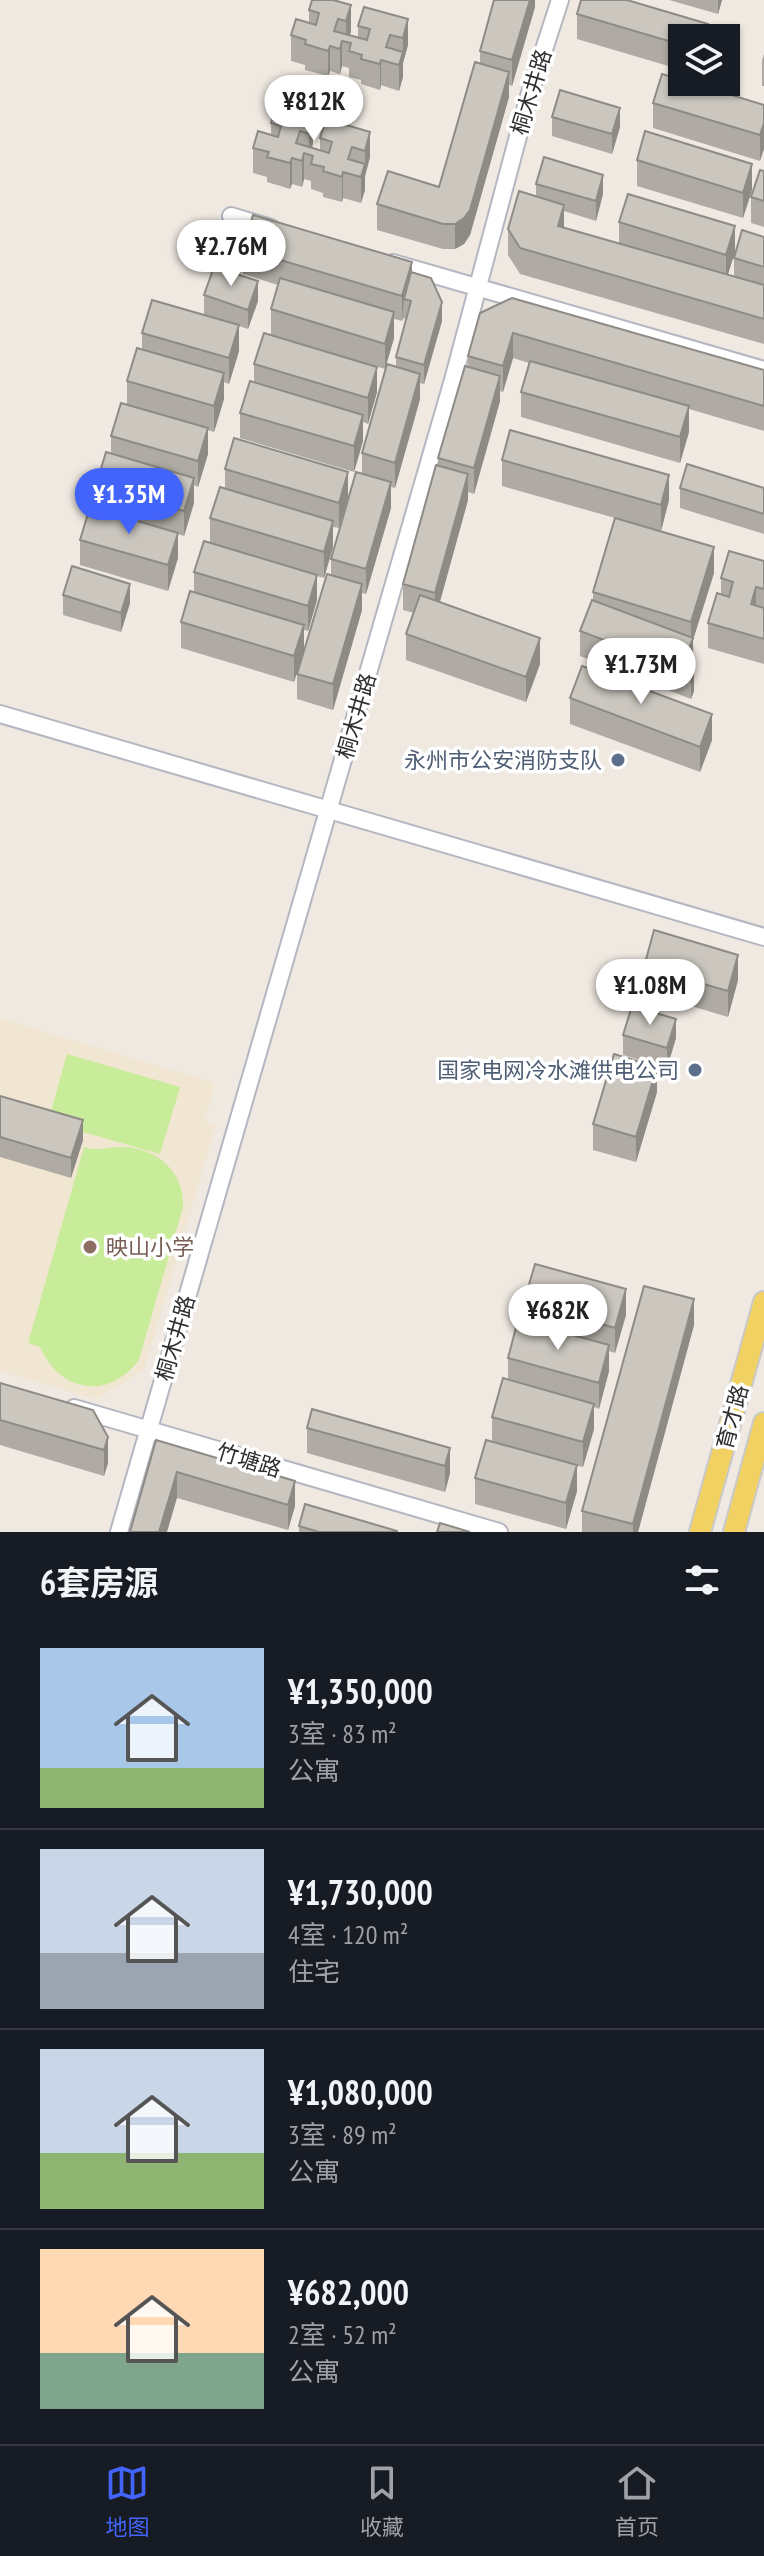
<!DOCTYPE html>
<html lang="zh">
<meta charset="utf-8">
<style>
body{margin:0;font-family:"PT Sans Narrow","Noto Sans SC",sans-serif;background:#20242c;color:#f1f3f6;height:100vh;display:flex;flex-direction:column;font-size:30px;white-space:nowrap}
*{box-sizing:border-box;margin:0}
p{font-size:26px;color:#9ea1a6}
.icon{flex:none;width:44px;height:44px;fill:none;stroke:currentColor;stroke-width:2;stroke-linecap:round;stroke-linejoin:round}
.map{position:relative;height:1532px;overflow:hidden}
.drawer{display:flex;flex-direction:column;background:#171b24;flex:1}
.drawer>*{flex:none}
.controls{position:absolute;left:668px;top:24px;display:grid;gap:16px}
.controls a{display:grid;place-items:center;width:72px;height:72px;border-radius:0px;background:#171b24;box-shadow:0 2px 6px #0004;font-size:40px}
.price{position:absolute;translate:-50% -68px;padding:0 18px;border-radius:28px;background:#fff;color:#222;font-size:26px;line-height:52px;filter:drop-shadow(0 2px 4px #0008)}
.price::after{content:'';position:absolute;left:50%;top:48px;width:24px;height:18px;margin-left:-12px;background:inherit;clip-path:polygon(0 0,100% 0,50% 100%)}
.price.on{background:#4264fb;color:#fff}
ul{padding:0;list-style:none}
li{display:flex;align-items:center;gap:24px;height:200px;padding:0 40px}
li+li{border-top:2px solid #363941}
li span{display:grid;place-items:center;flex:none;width:224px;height:160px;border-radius:0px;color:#555}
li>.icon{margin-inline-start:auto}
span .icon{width:96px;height:96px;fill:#fffc;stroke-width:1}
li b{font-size:34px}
h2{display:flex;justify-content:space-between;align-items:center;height:96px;padding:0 40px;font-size:34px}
.tab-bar{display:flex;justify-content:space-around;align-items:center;height:112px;border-top:2px solid #363941;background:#171b24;font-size:22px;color:#9ea1a6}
.tab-bar a{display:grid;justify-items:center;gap:4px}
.tab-bar .on{color:#4264fb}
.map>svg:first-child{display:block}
</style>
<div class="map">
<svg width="764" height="1532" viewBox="0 0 764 1532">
<rect width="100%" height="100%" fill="#efe9e1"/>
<path fill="#f0e6d1" d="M0 1018 215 1083 205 1121 216 1125 144 1370 96 1399 0 1371Z"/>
<path fill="#c9ec9a" d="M67 1054 180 1087 160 1154 48 1122Z
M84 1147C100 1152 106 1147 122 1147 156 1147 185 1172 183 1207L139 1360C108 1401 60 1392 40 1347L28 1343Z"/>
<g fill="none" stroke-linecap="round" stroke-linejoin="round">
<g stroke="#b4b7c1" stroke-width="20">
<path id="minor" d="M231 216 271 228
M393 263 764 370
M0 714 764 937
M74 1408 499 1532
M119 1532 453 380 528 99 560 0"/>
</g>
<g stroke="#c9c9c9" stroke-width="24">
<path id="major" d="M700 1532 764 1302
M734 1532 764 1423"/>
</g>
<use href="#minor" stroke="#fff" stroke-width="16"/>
<use href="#major" stroke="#f2d163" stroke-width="20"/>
</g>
<path fill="#afaba4" d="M535 0V7L512 86 509 85V97L470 235 464 244 455 249H443L377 230V204L439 187 480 63V51Z
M669 0H722L718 14Z
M351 5V31L350 35 358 38V26L408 19V45L403 63V77L399 91 381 85 380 90 361 84V80L349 77V68L342 66 340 74 330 71 328 76 305 70V65L291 61V35L309 23V10Z
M577 14 708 38H682V70L577 39Z
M764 54V86H762V60Z
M653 103 764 105 760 161 653 128Z
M313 117V143L312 148 320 150V138L370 132V157L365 176V190L361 203 343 198 342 202 323 197V193L311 189V181L304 179 302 187 292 184 290 189 267 182V177L253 173V148L271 135V123Z
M552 117 620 127 612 154 552 136Z
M637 160 752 190 743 218 637 186Z
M764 171V227L751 223V197Z
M536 184 603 194 596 221 564 211V228L619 243V222L735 252 727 275 734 277V258L764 237V344L520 274 508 255V229L536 196Z
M243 249 412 272 442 321 424 384 420 383V399L395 488 391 487V508L366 594 362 593V610L333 710 297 699V674L331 575V559L362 474V453L396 367V357L406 319 404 318 402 321 394 319V338L385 369 271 335V309L278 285 243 274Z
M204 295 258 301 248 329 239 326V351L229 384 224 382V399L214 432 208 430V454L198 487 194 485V503L184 536 178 534V558L168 591 80 565V540L96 509V485L111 453V436L127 405V381L142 349V333L204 315Z
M480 313 764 370V431L689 409V432L680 463 521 417V392L529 363 513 358 503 392 500 391V401L474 494 468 492V500L440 602 540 664 526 702 406 660V634L414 613 403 610V584L438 466V458L468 367V356Z
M254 364 377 392 368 424 363 422V441L354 472 240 438V413L254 383Z
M502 460 669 500 661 531 714 573 693 640 694 691 691 699 580 656V631L593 600V592L615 518 502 486Z
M225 469 348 497 339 528 333 527V547L324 578 317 576V600L308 631 304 630V650L294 682 181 648V622L194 592V572L210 543V518L225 489Z
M680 488H764V534L680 508Z
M764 561V664L708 648V623L721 594V578Z
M63 595 130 603 121 632 63 615Z
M570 698 712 740 700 772 570 724Z
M644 967 738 980 728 1017 644 992Z
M623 1035 676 1038 667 1068 623 1055Z
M657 1092 636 1162 593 1150V1124Z
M0 1096 83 1140 71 1178 0 1157Z
M524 1302 626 1315 615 1353 609 1351V1371L599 1409 594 1407V1429L583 1467 577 1466V1491L566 1529 475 1504V1478L492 1441V1417L508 1380V1358L524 1321Z
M694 1325 638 1532H582V1511Z
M0 1383 93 1410 108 1463 104 1476 0 1445Z
M307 1428 450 1448V1473L445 1492 307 1453Z
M156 1440 295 1506 288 1530 177 1498Z
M299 1526 397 1532H299Z"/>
<path fill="#8e8b86" d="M530 0H535V7L512 86V60Z
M718 0H722L718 14Z
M351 5V31L348 42H346V21Z
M408 19V45L403 63V77L399 91V65L403 52V38Z
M342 41V66L340 74V49Z
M330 46V71L328 76V51Z
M381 60V85L380 90V64Z
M509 72V97L470 235 464 244 455 249V224Z
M620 108V127L612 154V134Z
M313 117V143L310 155 309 154V134Z
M764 123V149L760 161V135Z
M370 132V157L365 176V151Z
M304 153V179L302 187V161Z
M292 158V184L290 189V163Z
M365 164V190L361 203V177Z
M752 164V190L743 218V193Z
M343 172V198L342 202V177Z
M603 175V194L596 221V201Z
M564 205V230L558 226Z
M735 226V252L726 281V255Z
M412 262V288L404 299 402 321V296Z
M258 281V301L248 329V310Z
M442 302V321L424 384V365Z
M394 312V338L385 369V344Z
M239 325V351L229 384V358Z
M513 333V358L503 392V366Z
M377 367V392L368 424V398Z
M224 373V399L214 432V406Z
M420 374V399L395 488V463Z
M500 376V401L474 494V468Z
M689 406V432L680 463V437Z
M363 415V441L354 472V446Z
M208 428V454L198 487V461Z
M348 472V497L339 528V503Z
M468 474V500L435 619V593Z
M669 475V500L661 531V505Z
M194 478V503L184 536V511Z
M391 482V508L366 594V569Z
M333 521V547L324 578V552Z
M178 533V558L168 591V565Z
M714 547V573L693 640V664L690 673 684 661 691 645V622Z
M317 575V600L308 631V606Z
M130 584V603L121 632V613Z
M362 584V610L333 710V684Z
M756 587V613L751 604Z
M304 625V650L294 682V656Z
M540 638V664L526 702V677Z
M694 665V691L691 699V673Z
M712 714V740L700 772V747Z
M738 955V980L728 1017V991Z
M676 1019V1038L667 1068V1048Z
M657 1067V1092L636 1162V1137Z
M83 1120V1140L71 1178V1158Z
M626 1289V1315L615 1353V1328Z
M694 1299V1325L638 1532H633V1524Z
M609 1345V1371L599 1409V1383Z
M594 1404V1429L583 1467V1442Z
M108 1437V1463L104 1476V1450Z
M450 1448V1473L445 1492V1466Z
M577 1465V1491L566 1529V1503Z
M177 1472V1498L167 1532H159Z
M295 1481V1506L288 1530V1505Z"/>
<path fill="#cbc7bf" stroke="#8e8b86" stroke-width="2" d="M312 0H333L351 5 346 21 338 19 334 31 367 40 370 29 358 26 364 7 408 19 403 38 390 35 386 47 403 52 399 65 381 60 380 64 361 59 362 55 349 51 351 43 342 41 340 49 330 46 328 51 305 44 306 40 291 35 296 19 316 25 319 13 309 10Z
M494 0H530L512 60 480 51Z
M581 0H627L708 24 704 38H682V45L577 14Z
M475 62 509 72 470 210 464 218 455 224H443L377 204 388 171 439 187Z
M662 74 682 80V82H689L764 105V123L760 135 653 103Z
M560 90 620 108 612 134 552 117Z
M276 107 313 117 309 134 300 131 296 143 329 153 332 142 320 138 326 119 370 132 365 151 352 147 348 159 365 164 361 177 343 172 342 177 323 171 324 167 311 164 313 156 304 153 302 161 292 158 290 163 267 157 269 152 253 148 258 131 278 137 281 126 271 123Z
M645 131 752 164 743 193 637 160Z
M544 157 603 175 596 201 536 184Z
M760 170 764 171V201L751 197Z
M519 191 564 205 558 226 764 285V319L520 248 508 229Z
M628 194 735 226 726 255 619 222Z
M253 215 412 262 402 296 243 249Z
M742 230 764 237V267L734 258Z
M214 267 258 281 248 310 204 295Z
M411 272 431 278 442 302 424 365 396 357 411 301 404 299Z
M280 278 394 312 385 344 271 309Z
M512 298 764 370V406L513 333 503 366 468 356 480 313Z
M152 300 239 325 229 358 142 333Z
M264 333 377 367 368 398 254 364Z
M137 348 224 373 214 406 127 381Z
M530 361 689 406 680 437 521 392Z
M387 364 420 374 395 463 362 453Z
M465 366 500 376 474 468 438 458Z
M250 381 363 415 354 446 240 413Z
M121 403 208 428 198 461 111 436Z
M510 430 669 475 661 505 502 460Z
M234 438 348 472 339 503 225 469Z
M106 452 194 478 184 511 96 485Z
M687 464 764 488V514L680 488Z
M436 465 468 474 435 593 403 584Z
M356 472 391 482 366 569 331 559Z
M220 487 333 521 324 552 210 518Z
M90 507 178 533 168 565 80 540Z
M615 518 714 547 691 622 593 592Z
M204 541 317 575 308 606 194 572Z
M729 551 764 561V589L756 587 751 604 764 608V639L708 623 717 593 729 597 733 582 721 578Z
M72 566 130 584 121 613 63 595Z
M327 574 362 584 333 684 297 674Z
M190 591 304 625 294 656 181 622Z
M420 595 540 638 526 677 406 634Z
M592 600 693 638 684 661 694 665 691 673 580 631Z
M582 666 712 714 700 747 570 698Z
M654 930 738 955 728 991 644 967Z
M632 1006 676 1019 667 1048 623 1035Z
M614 1054 657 1067 636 1137 593 1124Z
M0 1096 83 1120 71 1158 0 1137Z
M535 1264 626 1289 615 1328 524 1302Z
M644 1286 694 1299 633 1524 582 1511Z
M518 1320 609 1345 599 1383 508 1358Z
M503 1378 594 1404 583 1442 492 1417Z
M0 1383 93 1410 108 1437 104 1450 0 1420Z
M312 1409 450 1448 445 1466 307 1428Z
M156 1440 295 1481 288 1505 177 1472 159 1532H130Z
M486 1440 577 1465 566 1503 475 1478Z
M305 1504 397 1531V1532H319L299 1526Z
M440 1523 470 1532H437Z"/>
<g fill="#5c6f8a" stroke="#fff" stroke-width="3">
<circle cx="618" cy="760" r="8"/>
<circle cx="695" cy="1070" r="8"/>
</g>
<circle fill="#8d6e63" stroke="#fff" stroke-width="3" cx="90" cy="1247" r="8"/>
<g text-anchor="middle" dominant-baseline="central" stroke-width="7" stroke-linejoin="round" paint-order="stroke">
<g font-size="22" fill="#2e2e2e" stroke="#fff">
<text transform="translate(531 92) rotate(-73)">桐木井路</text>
<text transform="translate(356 716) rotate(-74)">桐木井路</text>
<text transform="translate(175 1338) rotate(-74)">桐木井路</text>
<text transform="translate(732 1417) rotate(-75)">育才路</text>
<text transform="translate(249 1460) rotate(17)">竹塘路</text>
</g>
<g font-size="22" fill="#4e5e75" stroke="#fff" text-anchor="end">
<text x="602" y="760">永州市公安消防支队</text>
<text x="679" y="1070">国家电网冷水滩供电公司</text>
</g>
<g font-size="22" fill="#785e54" stroke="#fff" text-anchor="start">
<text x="106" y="1247">映山小学</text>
</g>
</g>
</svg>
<div class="controls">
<a><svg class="icon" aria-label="layers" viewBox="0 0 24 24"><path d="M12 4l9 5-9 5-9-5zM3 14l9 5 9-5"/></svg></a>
</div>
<b class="price" style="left:314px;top:143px">¥812K</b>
<b class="price" style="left:231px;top:288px">¥2.76M</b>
<b class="price on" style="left:129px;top:536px">¥1.35M</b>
<b class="price" style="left:641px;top:706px">¥1.73M</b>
<b class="price" style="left:650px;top:1027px">¥1.08M</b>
<b class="price" style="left:558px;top:1352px">¥682K</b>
</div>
<section class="drawer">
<h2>6套房源<svg class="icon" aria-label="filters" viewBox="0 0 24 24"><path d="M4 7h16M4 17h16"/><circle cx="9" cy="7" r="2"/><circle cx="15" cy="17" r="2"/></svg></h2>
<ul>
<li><span style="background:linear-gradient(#a9c7e8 75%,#8fb573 0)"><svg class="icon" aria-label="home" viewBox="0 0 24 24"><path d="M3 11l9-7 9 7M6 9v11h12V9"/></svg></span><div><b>¥1,350,000</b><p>3室 · 83 m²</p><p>公寓</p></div></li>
<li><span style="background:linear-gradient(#c9d6e8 65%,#9aa5b1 0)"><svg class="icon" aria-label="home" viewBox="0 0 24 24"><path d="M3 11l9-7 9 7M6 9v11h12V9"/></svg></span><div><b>¥1,730,000</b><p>4室 · 120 m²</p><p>住宅</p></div></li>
<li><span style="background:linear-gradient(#c9d6e8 65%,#8fb573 0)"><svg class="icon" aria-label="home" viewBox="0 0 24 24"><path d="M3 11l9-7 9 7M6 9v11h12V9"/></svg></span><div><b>¥1,080,000</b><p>3室 · 89 m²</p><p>公寓</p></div></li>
<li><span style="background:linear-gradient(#ffd9b3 65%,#7fa58c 0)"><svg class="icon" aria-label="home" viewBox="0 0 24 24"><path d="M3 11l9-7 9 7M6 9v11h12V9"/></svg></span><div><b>¥682,000</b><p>2室 · 52 m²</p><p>公寓</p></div></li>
</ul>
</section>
<nav class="tab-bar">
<a class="on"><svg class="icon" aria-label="map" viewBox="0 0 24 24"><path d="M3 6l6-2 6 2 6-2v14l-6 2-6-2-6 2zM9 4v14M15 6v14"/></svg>地图</a>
<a><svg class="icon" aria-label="saved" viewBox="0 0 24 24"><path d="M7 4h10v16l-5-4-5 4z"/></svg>收藏</a>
<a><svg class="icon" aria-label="home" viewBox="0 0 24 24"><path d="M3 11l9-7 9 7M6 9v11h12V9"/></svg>首页</a>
</nav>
